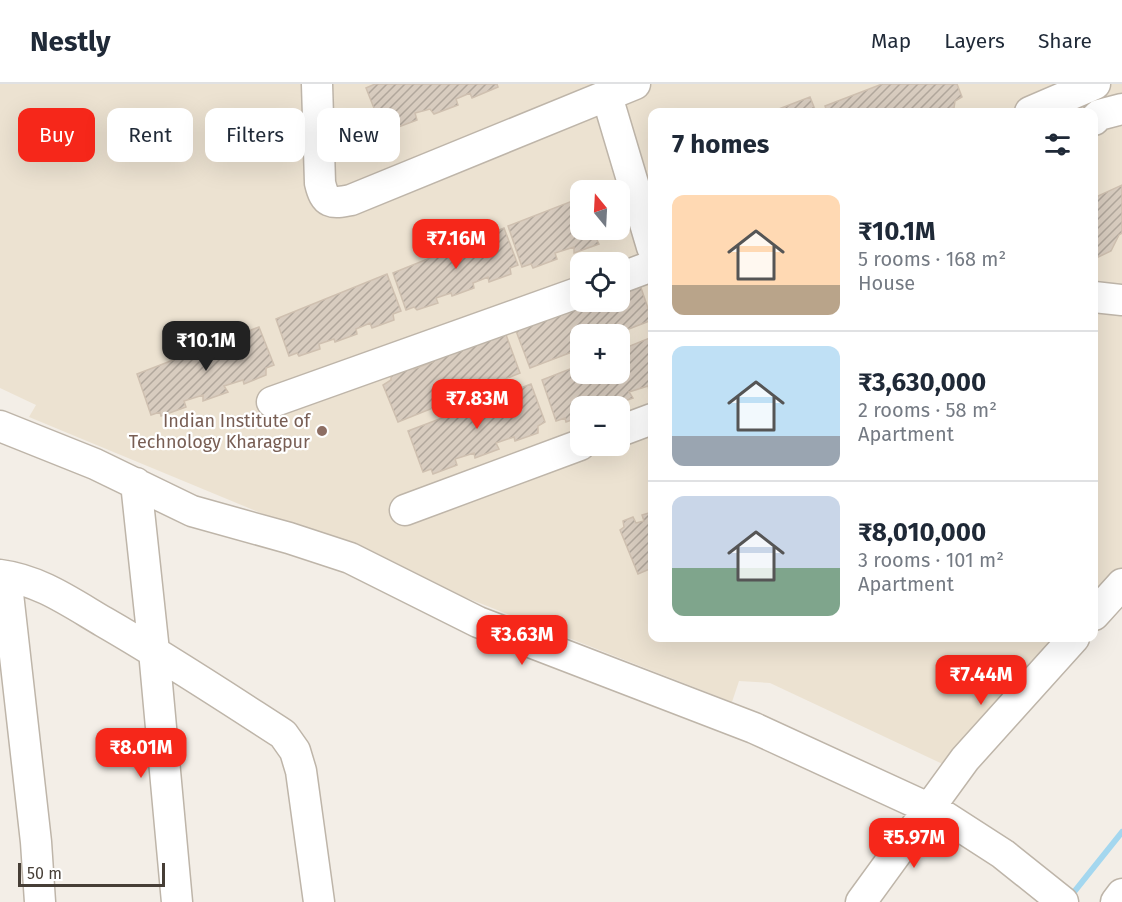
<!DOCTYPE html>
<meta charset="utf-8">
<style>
body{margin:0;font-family:"Fira Sans",sans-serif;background:#f2f2f3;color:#1f2937;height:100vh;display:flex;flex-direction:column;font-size:22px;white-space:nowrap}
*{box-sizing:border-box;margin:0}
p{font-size:20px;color:#747a83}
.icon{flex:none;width:33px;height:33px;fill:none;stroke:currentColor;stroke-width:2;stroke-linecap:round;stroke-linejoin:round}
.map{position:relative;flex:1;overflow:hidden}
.sheet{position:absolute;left:648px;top:24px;width:450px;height:534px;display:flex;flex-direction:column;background:#fff;border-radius:12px;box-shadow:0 6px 24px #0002}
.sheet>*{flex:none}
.top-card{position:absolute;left:18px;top:24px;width:540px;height:54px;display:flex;gap:12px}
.needle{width:39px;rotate:342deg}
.buttons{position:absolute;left:570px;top:96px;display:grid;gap:12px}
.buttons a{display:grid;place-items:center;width:60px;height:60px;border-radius:12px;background:#fff;box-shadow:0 6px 24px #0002;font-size:30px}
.scale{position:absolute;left:18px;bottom:15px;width:147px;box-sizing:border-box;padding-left:6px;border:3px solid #463e36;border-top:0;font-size:16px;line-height:21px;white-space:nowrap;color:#463e36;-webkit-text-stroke:4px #fff;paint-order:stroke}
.price{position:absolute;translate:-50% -51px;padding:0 14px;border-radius:12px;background:#f6271a;color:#fff;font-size:20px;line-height:39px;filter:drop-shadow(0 2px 3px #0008)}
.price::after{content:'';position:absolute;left:50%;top:36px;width:18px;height:14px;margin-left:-9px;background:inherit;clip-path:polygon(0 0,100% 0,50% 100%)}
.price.current{background:#222;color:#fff}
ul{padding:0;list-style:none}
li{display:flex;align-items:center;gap:18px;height:150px;padding:0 24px}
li+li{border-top:2px solid #e0e1e3}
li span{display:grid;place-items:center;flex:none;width:168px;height:120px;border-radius:12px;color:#555}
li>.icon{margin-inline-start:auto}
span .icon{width:72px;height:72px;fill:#fffc;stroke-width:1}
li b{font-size:26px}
h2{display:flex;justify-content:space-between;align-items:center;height:72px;padding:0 24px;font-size:26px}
.tag{padding:0 21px;border-radius:12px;background:#fff;box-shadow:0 6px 24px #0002;font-size:21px;line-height:54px}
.tag.current{background:#f6271a;color:#fff}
header{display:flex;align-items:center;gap:36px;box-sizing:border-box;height:84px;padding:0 30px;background:#fff;border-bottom:2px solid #e0e1e3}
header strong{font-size:28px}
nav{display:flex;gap:33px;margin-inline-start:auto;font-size:21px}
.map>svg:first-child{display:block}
</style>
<header>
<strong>Nestly</strong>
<nav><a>Map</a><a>Layers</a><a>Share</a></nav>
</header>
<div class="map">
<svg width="1122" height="818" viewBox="0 0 1122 818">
<defs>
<pattern id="building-hatch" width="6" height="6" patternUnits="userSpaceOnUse" patternTransform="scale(1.5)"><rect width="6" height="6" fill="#d8ccbf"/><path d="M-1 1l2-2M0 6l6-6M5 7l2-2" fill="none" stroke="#b1a79c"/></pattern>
</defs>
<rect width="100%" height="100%" fill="#f3eee7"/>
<path fill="#ece2d1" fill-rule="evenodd" d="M0 0H1122V490L1094 522V28H652V554H1065L949 683 770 599 739 597 732 618 449 507 29 333 36 321 0 304ZM580 106H620V146H580ZM580 178H620V218H580ZM580 250H620V290H580ZM580 322H620V362H580Z"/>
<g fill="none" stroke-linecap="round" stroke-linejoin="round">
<path stroke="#a4d7ef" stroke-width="6" d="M1070 813 1122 748"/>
</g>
<path fill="url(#building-hatch)" stroke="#cfc0b0" stroke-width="1.5" d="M375 0H497L498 3 472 14 470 9 456 15 458 21 434 30 430 25 415 29 417 36 393 45 391 40 381 42 366 4Z
M882 0H957L962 13 955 17 954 24 941 28H827L825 22Z
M810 13 816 28H771Z
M631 95 637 143 615 152 614 148 596 154 599 160 574 169V163L555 169 557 175 533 184 531 180 522 183 508 142 580 114V146H620V106H600Z
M1122 101V149L1119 151 1111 167 1094 175V123L1098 112Z
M504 144 518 181 510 184 511 190 489 198 488 193 473 199 474 204 452 212 451 209 436 214 438 219 417 226 414 223 406 226 393 189Z
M387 190 401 227 393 230 394 236 372 244 370 239 356 245 357 250 335 258 334 255 319 260 320 265 299 272 297 269 289 272 276 235Z
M638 195 652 236 616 250H580V265L530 284 516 247 580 218H620V197Z
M259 243 274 281 266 284V291L244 300 243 296 224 302 228 308 203 317V311L184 317 186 323 161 332 160 328 151 331 137 290Z
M505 248 520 289 398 338 383 301 391 296V289L413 281 414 285 432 278 429 273 454 269 473 262 471 256Z
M652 253V304L649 306 648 302 629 308 633 314 610 322H608L607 318 591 322H580V333L566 338 565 334 556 337 542 296 580 281V290H620V266Z
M531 300 545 338 538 342V349L515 357 514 353 496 359 499 365 475 374 474 369 455 375 457 381 433 390 431 385 423 388 408 347Z
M652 428V484L638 490 620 446 624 443 623 437 633 433 636 439 644 437 642 431Z"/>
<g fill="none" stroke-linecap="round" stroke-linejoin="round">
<g stroke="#beb5a9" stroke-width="33">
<path id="minor" d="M317 0 320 99C325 120 331 120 351 116L635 0
M607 12 652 163
M1030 28 1095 0
M1094 36 1099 31 1122 25
M620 194 652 182
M1094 213 1122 216
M272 318 580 208
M0 342 95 380 192 427 289 454 350 474 478 538 754 644 941 730 1003 770 1063 818
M620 347 652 335
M136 399 154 567 177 818
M405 426 580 361
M0 491C39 496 70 518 104 538 165 573 224 612 283 650L295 667 301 687 319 818
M6 492 36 758 40 818
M1094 531 1122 500
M861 818 965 675 1074 554
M1116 818 1122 810"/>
</g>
<use href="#minor" stroke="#fff" stroke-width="30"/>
</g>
<circle fill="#8d6e63" stroke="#fff" stroke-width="2" cx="322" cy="347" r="6"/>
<g text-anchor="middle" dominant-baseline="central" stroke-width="4.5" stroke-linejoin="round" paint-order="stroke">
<g font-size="18" fill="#785e54" stroke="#fff" text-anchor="end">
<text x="310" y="337">Indian Institute of<tspan x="310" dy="21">Technology Kharagpur</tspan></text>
</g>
</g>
</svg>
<div class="buttons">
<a><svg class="needle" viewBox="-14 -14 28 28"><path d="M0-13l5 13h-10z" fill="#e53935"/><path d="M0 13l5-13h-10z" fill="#747a83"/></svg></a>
<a><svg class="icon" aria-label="locate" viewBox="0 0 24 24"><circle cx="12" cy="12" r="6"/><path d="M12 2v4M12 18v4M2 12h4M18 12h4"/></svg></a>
<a>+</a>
<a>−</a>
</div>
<div class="scale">50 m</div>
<b class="price" style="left:456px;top:186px">₹7.16M</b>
<b class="price current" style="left:206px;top:288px">₹10.1M</b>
<b class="price" style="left:477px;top:346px">₹7.83M</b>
<b class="price" style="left:522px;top:582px">₹3.63M</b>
<b class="price" style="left:981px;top:622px">₹7.44M</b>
<b class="price" style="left:141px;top:695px">₹8.01M</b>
<b class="price" style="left:914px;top:785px">₹5.97M</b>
<div class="top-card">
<a class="tag current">Buy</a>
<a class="tag">Rent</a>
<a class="tag">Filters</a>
<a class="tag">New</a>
</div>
<section class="sheet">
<h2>7 homes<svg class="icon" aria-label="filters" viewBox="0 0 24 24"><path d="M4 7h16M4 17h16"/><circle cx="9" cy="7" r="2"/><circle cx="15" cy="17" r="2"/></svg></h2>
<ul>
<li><span style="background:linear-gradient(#ffd9b3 75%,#b9a48a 0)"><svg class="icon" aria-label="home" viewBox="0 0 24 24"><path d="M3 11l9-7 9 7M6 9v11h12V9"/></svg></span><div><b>₹10.1M</b><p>5 rooms · 168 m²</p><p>House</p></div></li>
<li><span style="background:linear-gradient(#bfe0f5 75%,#9aa5b1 0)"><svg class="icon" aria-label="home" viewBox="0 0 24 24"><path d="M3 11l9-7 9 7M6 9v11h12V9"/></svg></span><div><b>₹3,630,000</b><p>2 rooms · 58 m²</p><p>Apartment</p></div></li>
<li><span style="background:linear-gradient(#c9d6e8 60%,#7fa58c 0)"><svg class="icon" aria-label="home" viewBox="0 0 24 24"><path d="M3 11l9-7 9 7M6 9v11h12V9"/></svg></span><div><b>₹8,010,000</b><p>3 rooms · 101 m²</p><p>Apartment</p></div></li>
</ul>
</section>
</div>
